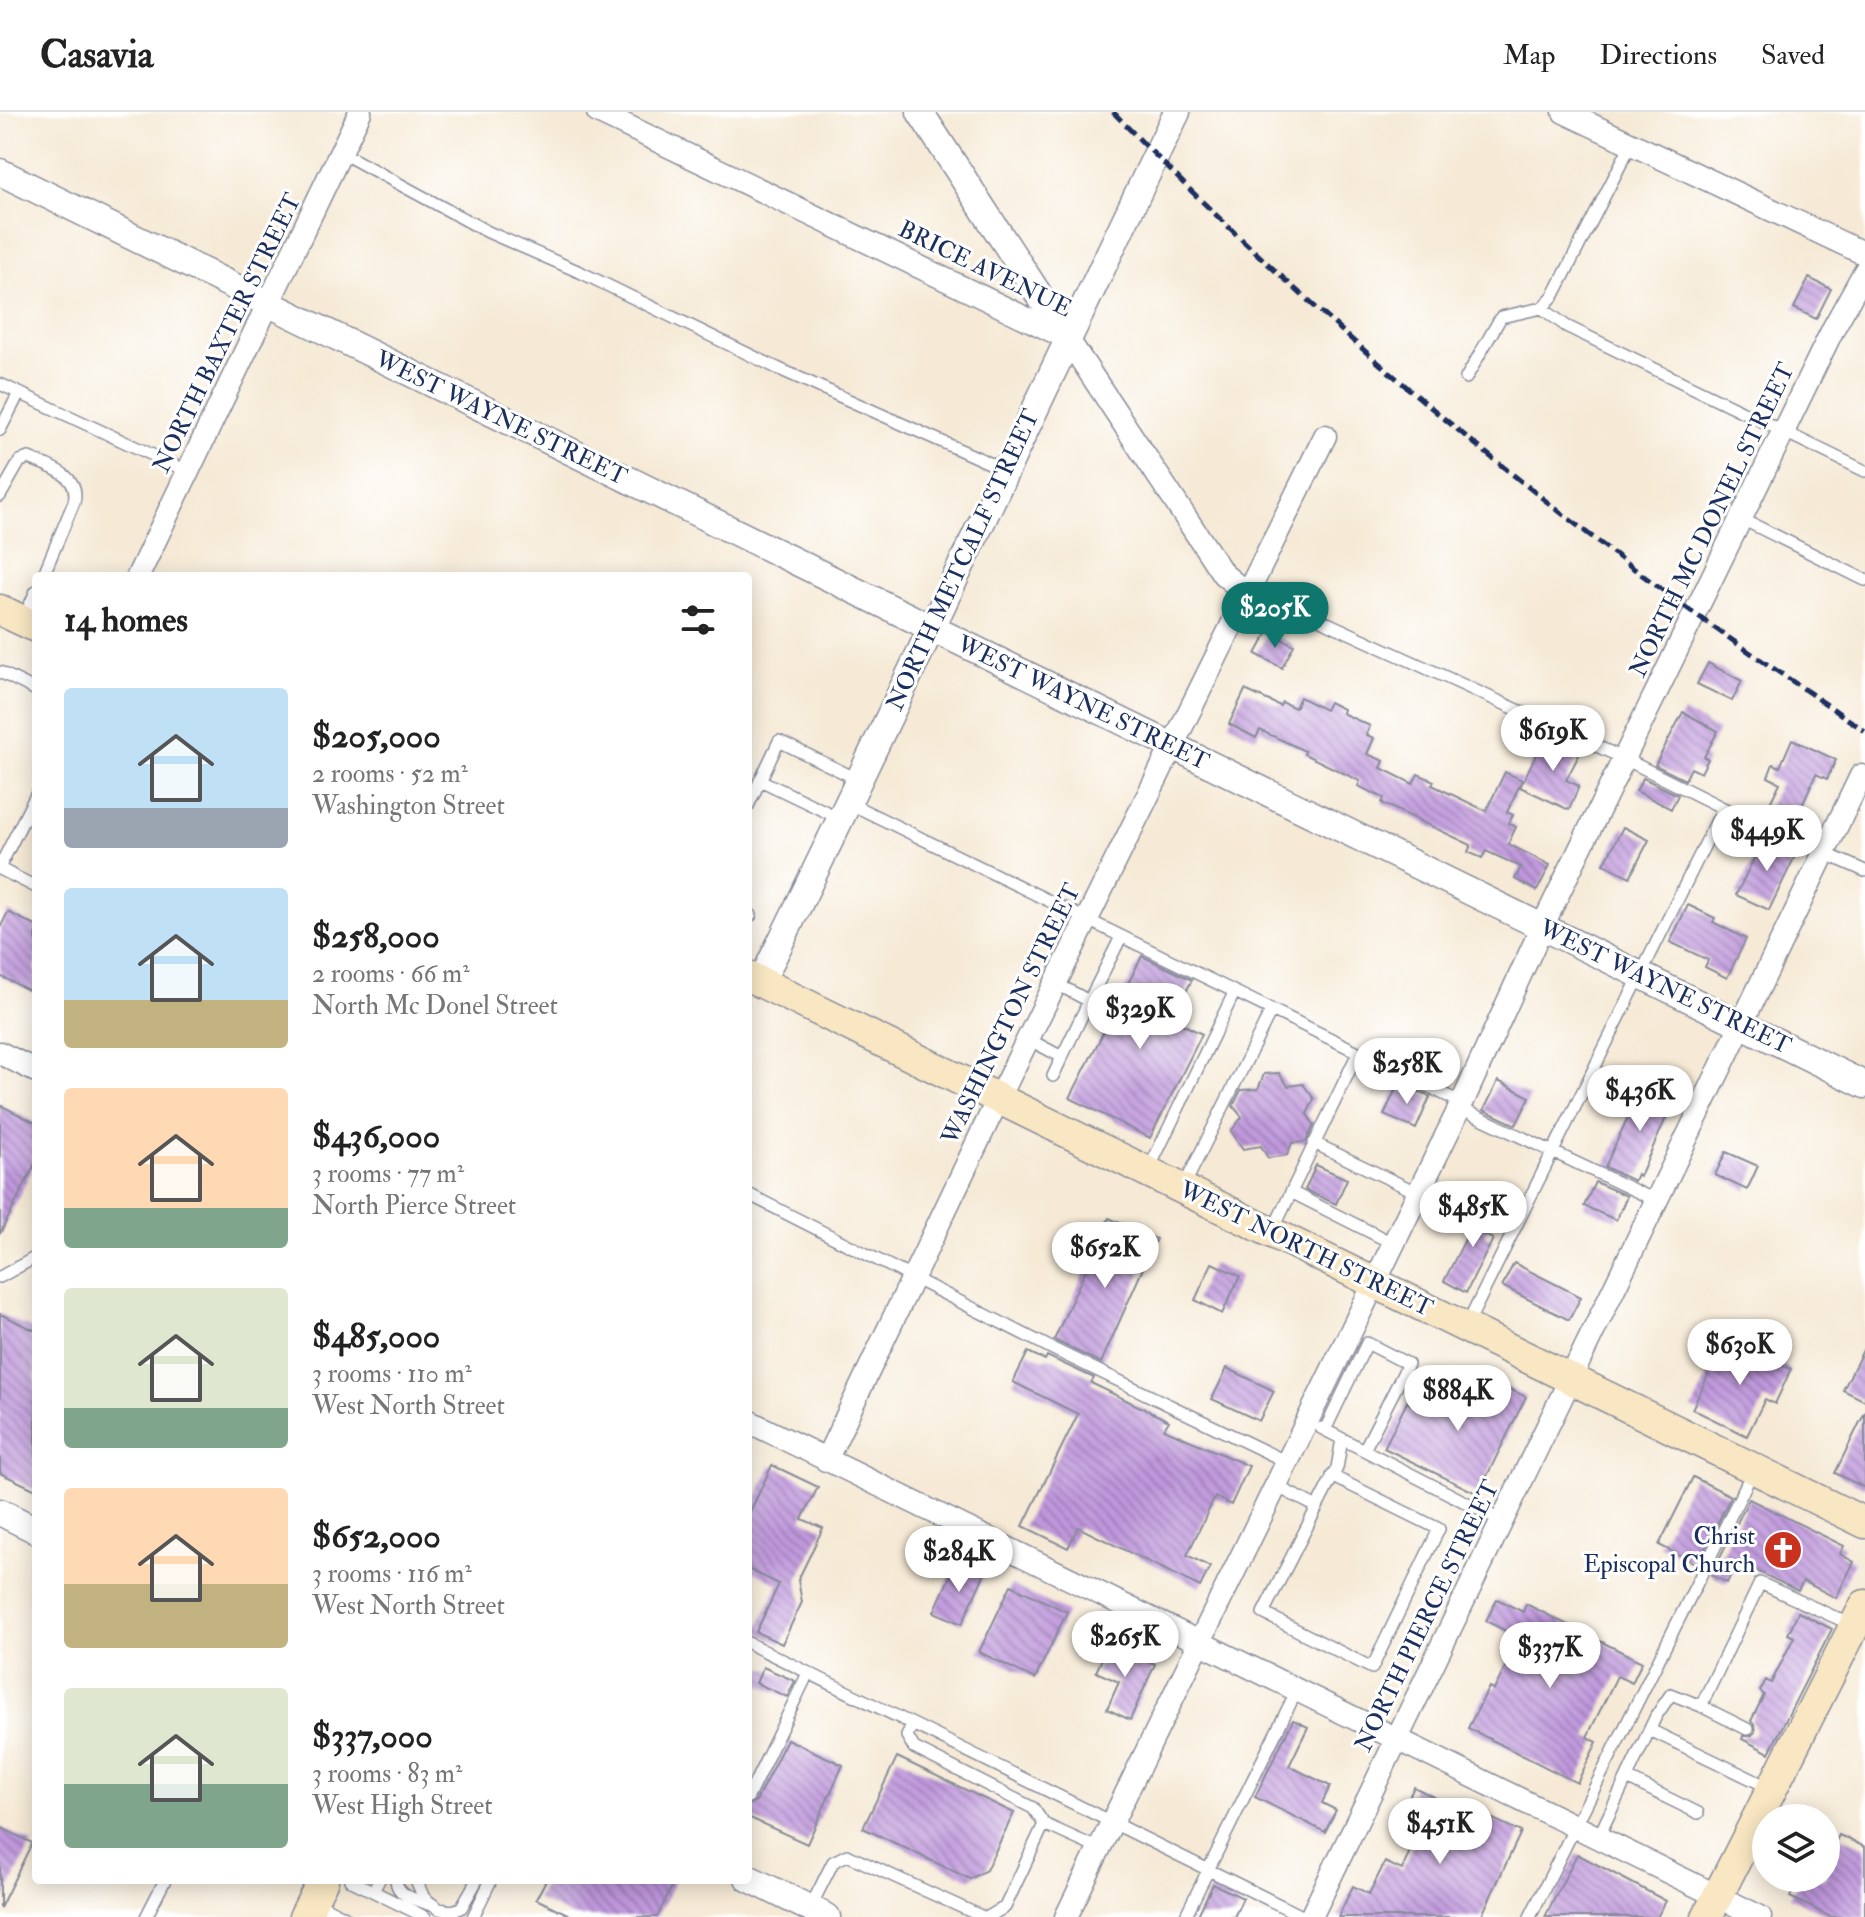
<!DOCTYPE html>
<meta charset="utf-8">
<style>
body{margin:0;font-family:"IM FELL Double Pica",serif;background:#f6f6f6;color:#222;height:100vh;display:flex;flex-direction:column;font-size:30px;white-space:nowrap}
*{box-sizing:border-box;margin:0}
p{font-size:26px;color:#767676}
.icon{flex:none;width:44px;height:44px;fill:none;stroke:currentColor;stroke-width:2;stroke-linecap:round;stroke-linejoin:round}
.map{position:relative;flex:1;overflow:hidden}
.sheet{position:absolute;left:32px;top:460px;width:720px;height:1312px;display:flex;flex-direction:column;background:#fff;border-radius:8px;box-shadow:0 4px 20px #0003}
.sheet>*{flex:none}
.fabs{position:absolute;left:1752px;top:1692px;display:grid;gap:16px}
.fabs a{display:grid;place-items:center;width:88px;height:88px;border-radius:50%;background:#fff;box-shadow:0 4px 20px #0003;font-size:40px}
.price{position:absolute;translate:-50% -68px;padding:0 18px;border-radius:28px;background:#fff;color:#222;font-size:26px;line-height:52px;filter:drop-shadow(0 2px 4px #0008)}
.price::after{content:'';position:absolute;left:50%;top:48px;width:24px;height:18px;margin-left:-12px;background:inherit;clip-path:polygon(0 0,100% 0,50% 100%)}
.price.active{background:#0f766e;color:#fff}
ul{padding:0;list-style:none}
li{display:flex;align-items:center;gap:24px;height:200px;padding:0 32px}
li span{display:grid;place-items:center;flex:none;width:224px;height:160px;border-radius:8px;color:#555}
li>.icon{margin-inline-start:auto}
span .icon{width:96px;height:96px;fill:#fffc;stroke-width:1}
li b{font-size:34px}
h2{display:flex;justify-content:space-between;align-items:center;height:96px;padding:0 32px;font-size:34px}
header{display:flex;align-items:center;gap:48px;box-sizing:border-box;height:112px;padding:0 40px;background:#fff;border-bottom:2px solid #e0e0e0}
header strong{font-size:38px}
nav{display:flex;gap:44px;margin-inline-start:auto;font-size:28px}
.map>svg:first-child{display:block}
</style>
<header>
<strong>Casavia</strong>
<nav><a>Map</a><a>Directions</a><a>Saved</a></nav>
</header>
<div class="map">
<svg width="1865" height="1805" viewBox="0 0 1865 1805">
<defs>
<pattern id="building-back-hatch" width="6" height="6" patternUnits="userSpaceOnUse" patternTransform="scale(2)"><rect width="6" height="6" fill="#bf97db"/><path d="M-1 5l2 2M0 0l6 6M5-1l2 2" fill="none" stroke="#9a7cb5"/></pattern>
</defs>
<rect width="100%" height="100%" fill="#fff"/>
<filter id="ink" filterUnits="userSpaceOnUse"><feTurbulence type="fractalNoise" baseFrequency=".0125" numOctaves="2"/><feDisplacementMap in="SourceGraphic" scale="16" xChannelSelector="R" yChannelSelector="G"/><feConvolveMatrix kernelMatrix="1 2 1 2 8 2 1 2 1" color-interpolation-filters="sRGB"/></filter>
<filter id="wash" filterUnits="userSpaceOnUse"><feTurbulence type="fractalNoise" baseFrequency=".006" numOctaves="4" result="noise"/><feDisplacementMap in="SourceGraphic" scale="32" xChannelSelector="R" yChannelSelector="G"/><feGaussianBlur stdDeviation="1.8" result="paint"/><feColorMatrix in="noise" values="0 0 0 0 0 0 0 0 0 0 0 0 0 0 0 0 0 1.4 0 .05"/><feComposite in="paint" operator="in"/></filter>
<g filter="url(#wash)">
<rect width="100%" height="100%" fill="#f6ead6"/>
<g id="blocks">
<path fill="url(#building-back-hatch)" d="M1809 166 1831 177 1816 207 1794 196Z
M1268 520 1294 533 1282 556 1256 542Z
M1708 551 1742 569 1732 589 1697 572Z
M1245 578 1280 594 1282 590 1295 596 1300 585 1325 598 1329 590 1343 597 1342 601 1370 614 1366 623 1374 626 1367 642 1384 649 1381 656 1413 672 1418 662 1434 669 1432 673 1486 699 1505 660 1522 668 1507 700 1513 703 1509 711 1516 715 1508 732 1550 753 1537 779 1515 767 1521 755 1486 739 1482 746 1468 740 1471 733 1382 691 1384 686 1358 674 1360 669 1304 642 1305 639 1260 618 1256 626 1229 612Z
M1683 600 1718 619 1704 645 1708 647 1701 661 1691 656 1685 668 1655 653Z
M1546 623 1580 641 1566 668 1579 674 1569 698 1520 675Z
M1792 627 1836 648 1827 667 1816 662 1791 717 1772 709 1776 701 1767 697 1780 671 1768 665 1773 652 1780 655Z
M1643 666 1678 683 1671 697 1636 679Z
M1623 715 1649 728 1630 765 1604 752Z
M1765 724 1798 738 1769 798 1736 783Z
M1688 793 1715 806 1713 810 1746 827 1727 866 1705 855 1708 848 1670 830Z
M8 800 36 814V882L0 864V816Z
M1142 844 1192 868 1172 907 1202 922 1150 1026 1070 986Z
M1279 961 1288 974 1303 972 1314 987 1307 1002 1314 1013 1306 1030 1292 1031 1287 1043 1268 1046 1261 1034 1243 1037 1231 1019 1242 1005 1233 994 1241 978 1258 977 1264 962Z
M1498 969 1530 985 1516 1013 1484 998Z
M1399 970 1430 985 1416 1017 1384 1003Z
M1643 972 1675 986 1640 1064 1637 1062 1634 1069 1605 1055Z
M0 993 36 1011V1050L0 1122Z
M1726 1040 1758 1054 1747 1078 1715 1063Z
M1316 1053 1347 1067 1336 1092 1305 1078Z
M1595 1070 1627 1084 1616 1108 1584 1094Z
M1486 1086 1499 1092 1484 1123 1493 1127 1466 1181 1444 1169Z
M1109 1106 1156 1127 1101 1251 1054 1228Z
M1212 1151 1240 1164 1222 1202 1195 1188Z
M1514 1151 1581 1185 1569 1208 1502 1174Z
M0 1202 36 1219V1378L0 1361Z
M1726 1226 1791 1257 1775 1292 1765 1287 1747 1324 1692 1297Z
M1865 1234V1289L1843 1278Z
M1028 1240 1045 1248 1047 1244 1094 1266 1091 1271 1169 1309 1164 1317 1249 1354 1231 1393 1215 1385 1187 1443 1210 1455 1200 1475 1078 1415 1068 1436 1023 1414 1078 1302 1013 1270Z
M1227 1256 1274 1279 1259 1309 1212 1287Z
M1484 1264 1526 1285 1478 1382 1384 1336 1407 1290 1418 1296 1424 1284 1454 1298 1468 1270 1479 1276Z
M1865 1300V1376L1835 1361Z
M772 1353 818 1375 802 1407 823 1416 798 1468 802 1490 782 1532 756 1520 779 1472 748 1457V1404Z
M1693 1365 1731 1384 1697 1452 1659 1433Z
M1749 1387 1844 1434 1840 1442 1854 1450 1836 1486 1803 1469 1798 1479 1737 1449 1727 1471 1711 1463Z
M956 1451 984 1463 962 1512 934 1500Z
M1011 1473 1067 1500 1035 1567 979 1540Z
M1497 1487 1523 1500 1526 1492 1642 1550 1632 1571 1617 1564 1587 1625 1597 1630 1577 1671 1468 1616 1489 1575 1494 1578 1520 1526 1486 1509Z
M1798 1500 1832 1517 1769 1641 1742 1627 1743 1624H1751L1755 1620 1754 1613 1751 1609 1764 1583 1760 1579 1766 1568 1771 1571 1794 1525 1788 1522Z
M1109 1531 1155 1552 1130 1608 1107 1597 1119 1570 1096 1560Z
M763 1555 795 1569 787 1585 756 1571Z
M1293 1608 1308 1615 1289 1654 1330 1674 1322 1691 1336 1698 1325 1720 1255 1685Z
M787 1627 843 1653 807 1732 748 1705V1693L756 1689Z
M897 1645 1014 1701 986 1758 970 1767 863 1716Z
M1414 1675 1467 1702 1470 1696 1521 1720 1481 1805H1338L1353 1774 1369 1782 1385 1750 1402 1758 1424 1706 1404 1695Z
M0 1715 32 1731 0 1796Z
M1839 1723 1865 1735V1805H1831L1790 1785 1800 1766H1826V1749Z
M1577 1742 1666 1789 1657 1805H1545Z
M546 1768H675L657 1805H574L536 1787Z
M1213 1772 1243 1786 1234 1805H1197Z"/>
</g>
</g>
<g filter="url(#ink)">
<use href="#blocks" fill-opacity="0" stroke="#888c9a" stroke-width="2"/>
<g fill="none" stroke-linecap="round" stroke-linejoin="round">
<g stroke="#888c9a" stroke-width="14">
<path id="service" d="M342 41 488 120 582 161 777 256 1005 358
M1542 196 1566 214 1865 359
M1466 266 1501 205 1542 196 1554 183 1631 32
M0 272 189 360
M0 318 19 281
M0 384 20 349 29 346C50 355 81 363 74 390L43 464
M1742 407 1865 468
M1246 481 1264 482 1625 647 1723 696 1865 759
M23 508 36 479
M0 560 36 578
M760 668 841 707
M849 691 1462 991
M748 694 779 629 859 668
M0 754 36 683
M0 757 36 775
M748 801 751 803
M1089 889 1121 825
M1028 927 1062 945 1089 889 1055 871
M1053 964 1062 945
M1460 996 1657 1089
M1314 1031 1418 1081
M1149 1057 1234 881
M1183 1076 1271 899
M1291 1080 1394 1132
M748 1082 1053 1237 1287 1350
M1272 1120 1358 941
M0 1165 36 1145
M1466 1215 1723 696
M1321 1316 1502 1409
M1325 1318 1367 1231 1408 1252 1364 1338
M1332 1364 1439 1417 1372 1556 1263 1501 1337 1356 1342 1327
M1276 1374 1317 1395
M748 1531 1304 1805
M1701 1594 1747 1617
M912 1612 907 1624 914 1636 1033 1696 1044 1712 1005 1795 988 1805
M1650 1618 1772 1677
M1627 1666 1698 1701
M748 1685 808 1561
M1044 1712 1099 1737
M1598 1726 1656 1604 1671 1582 1701 1594 1760 1471 1852 1513
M350 1768 425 1805
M396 1768C397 1784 415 1787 428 1792
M416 1768 424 1786 439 1797 452 1799 461 1796 477 1768
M373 1779 379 1768
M314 1789 345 1805
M810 1796 833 1750 847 1743 983 1805
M146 1805 165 1768
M473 1805 491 1768
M1185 1805 1297 1578
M1530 1805 1754 1357"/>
</g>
<g stroke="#888c9a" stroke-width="25">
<path id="minor" d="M598 0 1067 226 1223 462 1246 481
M1564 0 1865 142
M138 464 360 0
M0 941 36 959
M748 1309 1760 1805
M826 1348 989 1006 1325 324
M1066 1805 1462 991 1542 815 1834 215 1865 159
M1311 1805 1861 664"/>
</g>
<g stroke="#888c9a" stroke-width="29">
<path id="tertiary" d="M920 0 1067 226
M0 60 1865 973
M761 870C903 582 1037 289 1177 0
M0 1400 36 1418
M748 1766 827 1805"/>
</g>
<g stroke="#888c9a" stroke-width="33">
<path id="secondary" d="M0 498 36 515
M748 864 1865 1411
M304 1805 323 1768
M1707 1805 1865 1493"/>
</g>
<use href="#service" stroke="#fff" stroke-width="11"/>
<use href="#minor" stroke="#fff" stroke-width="22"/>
<use href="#tertiary" stroke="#fff" stroke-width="26"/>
<use href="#secondary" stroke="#f9e7c3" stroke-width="30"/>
<path stroke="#1b2f5e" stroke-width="5" stroke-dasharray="12 6" stroke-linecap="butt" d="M1113 0C1288 182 1491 353 1695 502 1751 542 1809 580 1865 619"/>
</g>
</g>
<defs>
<g id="church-disc" transform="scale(2)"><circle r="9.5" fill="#c8321e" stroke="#fff"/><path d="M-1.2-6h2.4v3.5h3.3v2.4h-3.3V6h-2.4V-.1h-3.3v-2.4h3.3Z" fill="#fff"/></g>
</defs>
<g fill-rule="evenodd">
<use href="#church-disc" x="1783" y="1438"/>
</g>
<g text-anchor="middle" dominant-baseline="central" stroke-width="6" stroke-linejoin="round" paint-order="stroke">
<g font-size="24" fill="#1b2f5e" stroke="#fff">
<text transform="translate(985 157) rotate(26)">BRICE AVENUE</text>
<text transform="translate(227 221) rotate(-64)">NORTH BAXTER STREET</text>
<text transform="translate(501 306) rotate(26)">WEST WAYNE STREET</text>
<text transform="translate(1712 408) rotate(-64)">NORTH MC DONEL STREET</text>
<text transform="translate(963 448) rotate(-65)">NORTH METCALF STREET</text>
<text transform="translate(1083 591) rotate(26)">WEST WAYNE STREET</text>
<text transform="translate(1665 875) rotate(26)">WEST WAYNE STREET</text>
<text transform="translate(1011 902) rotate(-64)">WASHINGTON STREET</text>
<text transform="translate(1306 1137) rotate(26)">WEST NORTH STREET</text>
<text transform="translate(1427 1504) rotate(-64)">NORTH PIERCE STREET</text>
</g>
<g font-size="24" fill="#1b2f5e" stroke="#fff" text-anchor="end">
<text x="1755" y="1424">Christ<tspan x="1755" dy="28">Episcopal Church</tspan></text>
</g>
</g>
</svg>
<div class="fabs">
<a><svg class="icon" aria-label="layers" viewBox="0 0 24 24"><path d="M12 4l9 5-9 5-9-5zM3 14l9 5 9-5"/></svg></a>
</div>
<b class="price active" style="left:1275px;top:538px">$205K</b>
<b class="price" style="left:1553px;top:661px">$619K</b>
<b class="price" style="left:1767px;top:761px">$449K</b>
<b class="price" style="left:1140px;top:939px">$329K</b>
<b class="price" style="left:1407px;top:994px">$258K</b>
<b class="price" style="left:1640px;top:1021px">$436K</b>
<b class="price" style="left:1473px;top:1137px">$485K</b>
<b class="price" style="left:1105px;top:1178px">$652K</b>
<b class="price" style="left:1740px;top:1275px">$630K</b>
<b class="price" style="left:1458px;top:1321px">$884K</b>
<b class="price" style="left:959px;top:1482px">$284K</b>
<b class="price" style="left:1125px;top:1567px">$265K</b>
<b class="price" style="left:1550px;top:1578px">$337K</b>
<b class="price" style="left:1440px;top:1754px">$451K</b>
<section class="sheet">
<h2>14 homes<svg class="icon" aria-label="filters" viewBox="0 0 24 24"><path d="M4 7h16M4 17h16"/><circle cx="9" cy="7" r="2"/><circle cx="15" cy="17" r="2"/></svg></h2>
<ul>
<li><span style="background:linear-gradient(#bfe0f5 75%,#9aa5b1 0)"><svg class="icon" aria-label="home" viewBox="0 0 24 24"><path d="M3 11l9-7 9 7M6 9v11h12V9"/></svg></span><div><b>$205,000</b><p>2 rooms · 52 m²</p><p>Washington Street</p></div></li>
<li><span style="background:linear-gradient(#bfe0f5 70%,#c2b280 0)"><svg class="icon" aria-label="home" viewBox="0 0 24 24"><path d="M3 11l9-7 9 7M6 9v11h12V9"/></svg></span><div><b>$258,000</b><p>2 rooms · 66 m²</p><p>North Mc Donel Street</p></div></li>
<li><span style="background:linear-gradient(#ffd9b3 75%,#7fa58c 0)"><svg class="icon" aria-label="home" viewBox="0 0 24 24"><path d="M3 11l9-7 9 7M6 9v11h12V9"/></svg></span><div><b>$436,000</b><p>3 rooms · 77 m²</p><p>North Pierce Street</p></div></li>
<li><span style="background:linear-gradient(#dfe7d0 75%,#7fa58c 0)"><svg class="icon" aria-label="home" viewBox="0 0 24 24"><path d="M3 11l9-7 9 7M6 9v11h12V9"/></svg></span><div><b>$485,000</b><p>3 rooms · 110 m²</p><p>West North Street</p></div></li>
<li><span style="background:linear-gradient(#ffd9b3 60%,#c2b280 0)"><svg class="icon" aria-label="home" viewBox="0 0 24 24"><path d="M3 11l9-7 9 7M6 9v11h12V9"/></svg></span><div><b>$652,000</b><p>3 rooms · 116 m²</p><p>West North Street</p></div></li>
<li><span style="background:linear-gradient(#dfe7d0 60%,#7fa58c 0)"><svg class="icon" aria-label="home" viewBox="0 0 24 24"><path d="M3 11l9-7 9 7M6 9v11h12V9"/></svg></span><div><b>$337,000</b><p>3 rooms · 83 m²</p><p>West High Street</p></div></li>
</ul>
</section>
</div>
